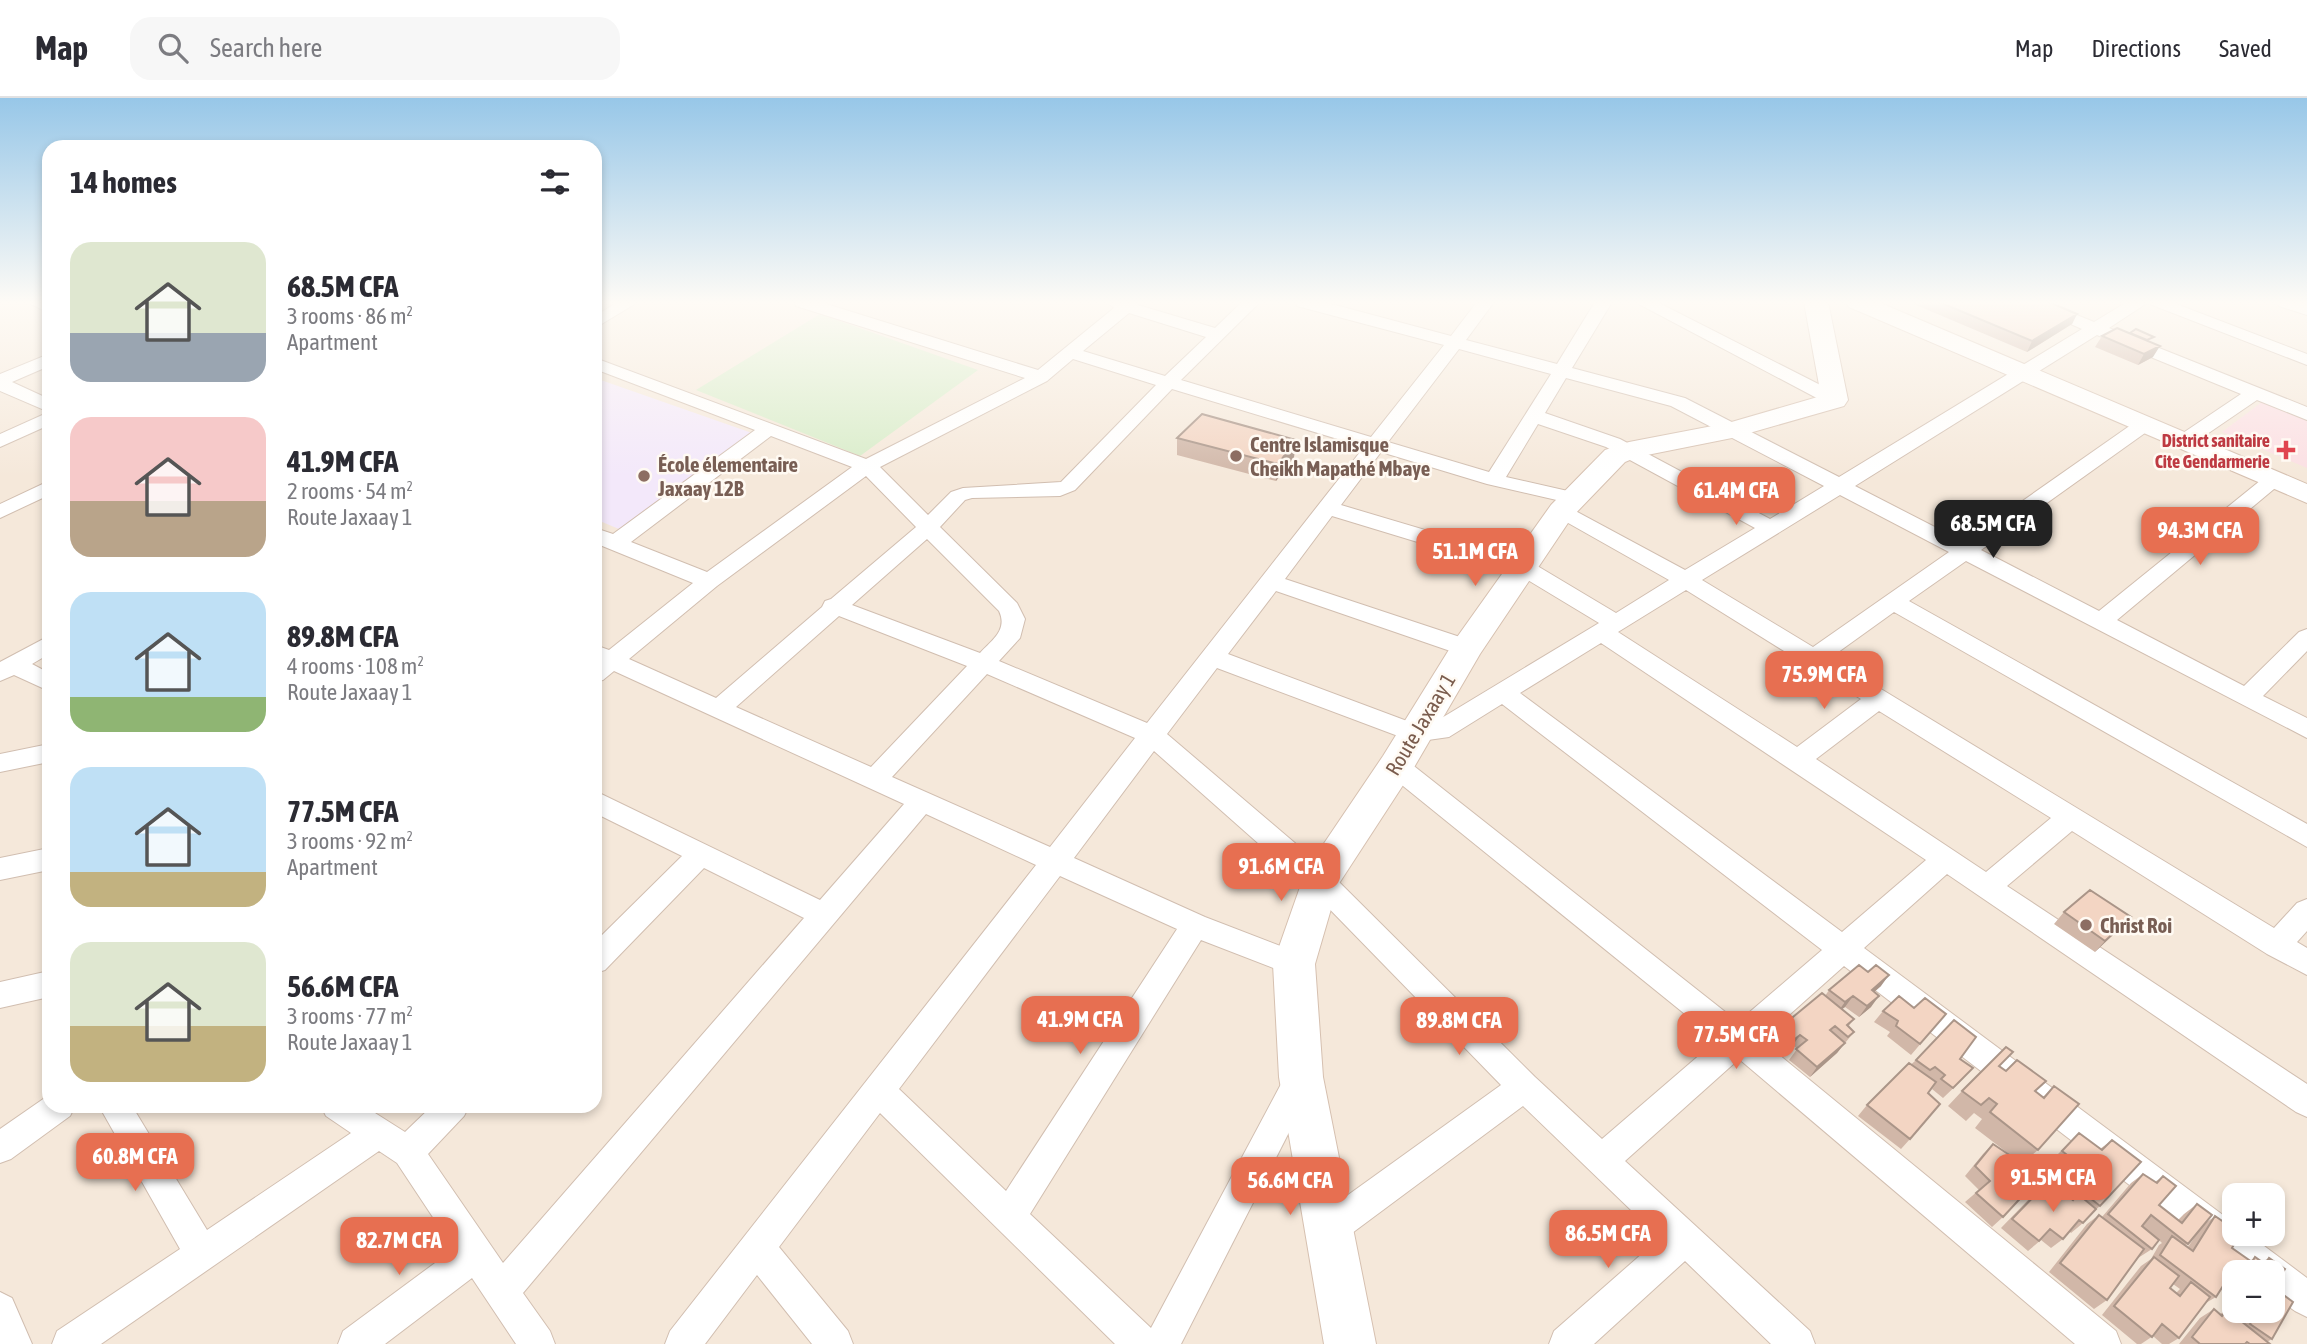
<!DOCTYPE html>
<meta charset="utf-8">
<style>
body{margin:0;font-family:"Asap Condensed",sans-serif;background:#f7f7f7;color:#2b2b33;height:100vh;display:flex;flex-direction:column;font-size:26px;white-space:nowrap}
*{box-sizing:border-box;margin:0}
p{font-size:23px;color:#7c7c81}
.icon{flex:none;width:38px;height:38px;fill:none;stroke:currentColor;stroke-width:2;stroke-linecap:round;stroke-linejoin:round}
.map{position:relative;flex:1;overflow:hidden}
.side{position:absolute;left:42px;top:42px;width:560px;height:973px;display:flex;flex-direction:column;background:#fff;border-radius:21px;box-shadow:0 4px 10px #0003}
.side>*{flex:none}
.tools{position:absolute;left:2222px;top:1085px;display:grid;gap:14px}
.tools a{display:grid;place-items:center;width:63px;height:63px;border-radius:14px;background:#fff;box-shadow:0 4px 10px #0003;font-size:35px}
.price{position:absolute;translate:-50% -60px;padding:0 16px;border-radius:14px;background:#e76f51;color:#fff;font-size:23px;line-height:46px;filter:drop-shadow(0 2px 4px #0008)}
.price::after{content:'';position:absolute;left:50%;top:42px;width:21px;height:16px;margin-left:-10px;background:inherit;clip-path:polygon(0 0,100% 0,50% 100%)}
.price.selected{background:#222;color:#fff}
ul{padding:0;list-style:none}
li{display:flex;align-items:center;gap:21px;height:175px;padding:0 28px}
li span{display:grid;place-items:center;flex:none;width:196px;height:140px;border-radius:21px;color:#555}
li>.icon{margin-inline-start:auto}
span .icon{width:84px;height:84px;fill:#fffc;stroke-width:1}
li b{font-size:30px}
h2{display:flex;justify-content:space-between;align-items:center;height:84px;padding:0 28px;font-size:30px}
header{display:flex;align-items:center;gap:42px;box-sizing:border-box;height:98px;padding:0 35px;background:#fff;border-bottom:2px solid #e1e1e2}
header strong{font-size:33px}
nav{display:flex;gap:38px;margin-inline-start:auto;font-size:24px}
.search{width:490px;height:63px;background:#f7f7f7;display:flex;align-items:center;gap:18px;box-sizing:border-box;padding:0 24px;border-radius:21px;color:#7c7c81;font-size:26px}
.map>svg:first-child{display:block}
</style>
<header>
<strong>Map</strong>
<div class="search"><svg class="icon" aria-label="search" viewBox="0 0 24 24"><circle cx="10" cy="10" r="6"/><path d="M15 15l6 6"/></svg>Search here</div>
<nav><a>Map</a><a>Directions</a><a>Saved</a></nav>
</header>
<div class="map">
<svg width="2307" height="1246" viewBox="0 0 2307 1246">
<rect width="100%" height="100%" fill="#fdf6ec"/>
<path fill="#f5e8da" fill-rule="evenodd" d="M0 204H49V1008H595V204H2307V1246H0ZM2235 1097H2273V1136H2235ZM2235 1174H2273V1213H2235Z"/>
<path fill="#f3e8fa" d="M595 280 752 335 619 431 595 421Z"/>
<path fill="#fbdfe3" d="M2262 304 2307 322V370L2222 334Z"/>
<path fill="#d8ecc9" d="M820 216 978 272 860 358 696 292Z"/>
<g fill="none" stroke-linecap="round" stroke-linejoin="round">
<g stroke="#d1beb0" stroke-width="2">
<path id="street" d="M27 204H49V215Z
M618 204H638L595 230V218Z
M794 204H820L1038 272 1114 210 1107 204H1139L1138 207 1215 230 1242 204H1260L1181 282 1371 339 1444 247 1297 208 1295 204H1324L1451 238 1477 204H1494L1466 242 1557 266 1595 204H1612L1572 270 1685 300 1839 379 2082 231 2021 204H2045L2094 224 2127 204H2171L2307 256V267L2147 205 2109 230 2307 309V322L2257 302 2191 347H2177L2174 343 2177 339 2241 296 2097 237 1855 388 1964 444 2138 322H2152L2155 326 2152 330 1981 452 2099 513 2266 378H2280L2283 382 2280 386 2117 522 2244 588 2299 534 2307 531V553L2263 598 2307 620V640L1966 463 1909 503 2307 726V749L1894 514 1830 560 2274 830 2297 805 2307 801V833L2297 844 2307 850V877L2267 856 2072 733 2007 788 2307 986V1019L2296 1014 1947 776 1864 850 2235 1126V1136H2248L2307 1180V1219L2295 1213 2273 1198V1174H2243L1844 868 1761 942 2116 1233 2121 1246H2075L1739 961 1625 1063 1810 1233 1815 1246H1771L1685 1163 1594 1246H1549L1554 1233 1660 1140 1523 1008 1340 1144 1328 1149 1316 1144 1311 1132 1316 1120 1501 987 1310 791 1154 653 1074 760 1205 819 1304 857 1308 866 1304 875 1294 878 1201 842 1030 1116 1151 1230 1288 973 1299 969 1310 973 1315 983 1310 993 1181 1246H1115L880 1015 779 1149 848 1233 853 1246H812L757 1177 705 1246H665L670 1233 1036 767 926 716 523 1195 550 1233 555 1246H516L472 1180 385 1246H338L343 1233 454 1151 397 1065 379 1053 101 1246H52L57 1233 180 1151 99 1008H132L207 1132 351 1035 326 1018 321 1008H364L405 1034 432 1008H469L464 1018 428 1056 503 1165 804 820 704 770 605 872 595 875V844L682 758 595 715V693L820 802 904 706 614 573 603 582 595 584V547L609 552 693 485 595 445V430L613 436 755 332 595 271V260L866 361 1025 280 796 208ZM1129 215 1206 239 1165 278 1083 253ZM1459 251 1551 276 1489 374 1388 344ZM1073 261 1156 287 1061 384 963 390 951 394 928 417 880 369 1047 283ZM1566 280 1671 308 1824 388 1770 421 1620 341 1545 315ZM1172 291 1364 349 1147 625 999 563 1020 540 1025 521 1017 505 940 429 965 402 972 400 1060 398 1075 392ZM1538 326 1606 349 1755 430 1685 472 1568 409H1554L1551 413 1554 417 1669 482 1616 515 1529 463 1341 407 1381 354 1487 386 1574 406 1581 404 1584 400 1581 396 1506 379ZM771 338 852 369 707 474 631 444ZM866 378 916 429 831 501 825 503 822 509 716 600 629 561 717 488ZM1840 397 1949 454 1813 549 1702 482ZM1332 418 1513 473 1599 525 1435 624 1415 626 1228 556 1276 493 1459 556 1467 558 1475 556 1479 550 1475 544 1285 481ZM927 441 999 513C1008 532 992 542 980 555L852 507ZM1686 492 1861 601 1797 649 1618 534ZM839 518 967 568 871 669 736 609ZM1601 545 1926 762 1842 834 1520 595ZM1217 570 1414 644 1449 639 1502 606 1822 852 1738 924 1405 661 1396 659 1387 661 1383 668 1387 675 1717 942 1602 1041 1535 979 1330 775 1167 636ZM987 576 1135 640 1050 749 892 679ZM1879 613 2051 720 1986 774 1816 661ZM1060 778 1177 831 1006 1093 899 991Z
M1635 204H1657L1842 298 1844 302 1842 306H1828Z
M2277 204 2307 206V217L2279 208Z
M49 256V268L12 284 49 301V314L0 293V276Z
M49 314V327L0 349V336Z
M49 383V397L0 420V406Z
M49 538V556L32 566 49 575V593L14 577 0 583V564Z
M49 646V664L0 674V656Z
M49 750V772L0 782V760Z
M49 873V899L0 910V884Z
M49 997V1008H75L70 1018 11 1061 0 1065V1031Z
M0 1194 12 1200 32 1246H0Z"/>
</g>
<g stroke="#d6c0b0" stroke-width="2">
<path id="secondary" d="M1804 204H1828L1848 302 1844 308 1732 340 1637 359 1625 364 1572 419 1480 556 1409 678 1338 787 1315 866 1323 979 1376 1246H1324L1279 979 1273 866 1306 772 1383 658 1455 542 1551 407 1605 352 1629 344 1728 325 1821 298Z
M1845 204H1878L2307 386V405L1849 209Z"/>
</g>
<use href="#street" fill="#fff" fill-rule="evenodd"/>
<use href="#secondary" fill="#fff" fill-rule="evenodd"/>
</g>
<path fill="#d1b7a8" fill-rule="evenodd" d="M1909 204H2049L2077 216 2072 226 2027 254Z
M2136 231 2150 244 2153 259 2138 267 2095 249 2102 238 2130 235Z
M1177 340 1296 342 1294 359 1276 383 1177 357Z
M2064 814 2120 830 2095 854 2054 826Z
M1881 888 1874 894 1871 909 1859 919 1845 909 1842 911 1854 921 1848 929 1854 934 1837 955 1810 979 1789 962 1797 951 1793 947 1783 955 1769 944 1776 933 1825 898 1829 892Z
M1914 910 1946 916 1911 957 1887 938 1890 934 1874 924 1883 913Z
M1960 961 1964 980 1943 1000 1932 991 1935 987 1928 995 1910 1041 1901 1051 1858 1018 1867 1007 1916 962Z
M1999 968 2043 999 2054 988 2038 1052 2022 1065 2003 1119 1992 1129 1965 1104 1979 1092 1965 1078 1983 1056 1993 1046 2009 1056 1975 1030 1982 1021 1974 1015 1966 1023 1948 1008 1962 993Z
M2079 1035 2100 1051 2112 1042 2100 1108 2094 1113 2083 1125 2071 1135 2069 1133 2063 1141 2051 1150 2041 1142 2028 1153 2001 1130 2029 1101 2040 1092 2049 1099 2057 1093 2044 1082 2058 1068 2051 1063Z
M2143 1076 2155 1084 2163 1078 2176 1088 2159 1107 2178 1122 2184 1116 2197 1106 2212 1117 2203 1127 2215 1118 2231 1129 2226 1136 2236 1143 2232 1150 2250 1163 2255 1159 2262 1164 2269 1160 2285 1171 2274 1190 2293 1204 2272 1241 2267 1244 2270 1246H2179L2200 1220 2214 1211 2220 1216 2227 1212 2242 1224 2243 1221 2227 1209 2235 1195V1213H2273V1174H2235V1188L2227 1182 2216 1199 2204 1206 2179 1240 2169 1246H2162L2153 1238 2141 1246H2137L2102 1217 2141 1168 2151 1161 2159 1147 2162 1145 2159 1142 2152 1151 2138 1160 2107 1202 2094 1211 2049 1174 2087 1126 2099 1117 2102 1119 2131 1085ZM2200 1131 2188 1149 2185 1147 2188 1146ZM2173 1186 2180 1191 2176 1195 2170 1190Z"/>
<path fill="#aa9588" d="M2077 216 2072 226 2027 254 2032 243Z
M2160 248 2153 259 2138 267 2144 256Z
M1296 342 1294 359 1276 383 1278 366Z
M2131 819 2120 830 2095 854 2105 843Z
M1889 877 1881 888 1864 903 1872 892Z
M1853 898 1845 909 1837 915 1845 904Z
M1879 898 1871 909 1859 919 1867 908Z
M1800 937 1793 947 1783 955 1790 945Z
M1845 945 1837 955 1810 979 1817 969Z"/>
<path fill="#f3d5c3" stroke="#aa9588" stroke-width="2" d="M1939 204H2049L2077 216 2032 243Z
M2117 230 2160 248 2144 256 2102 238Z
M2136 231 2154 239 2147 242 2130 235Z
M1202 316 1296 342 1278 366 1177 340Z
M2090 792 2131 819 2105 843 2064 814Z
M1859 867 1868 874 1876 867 1889 877 1872 892 1879 898 1867 908 1853 898 1845 904 1829 892Z
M1822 895 1854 921 1847 927 1854 934 1848 939 1835 928 1830 932 1845 945 1817 969 1796 951 1807 942 1800 937 1790 945 1776 933Z
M1899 898 1914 910 1925 900 1946 916 1920 946 1896 928 1898 923 1883 913Z
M1954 922 1976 939 1960 961 1973 970 1953 990 1941 981 1945 977 1935 969 1930 972 1916 962Z
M2006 949 2013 954 1999 968 2006 973 2017 962 2046 983 2035 993 2044 1000 2054 988 2079 1006 2038 1052 1990 1014 1997 1006 1989 1000 1981 1007 1962 993Z
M1909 965 1936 984 1928 995 1940 1006 1910 1041 1867 1007Z
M2079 1035 2102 1052 2112 1042 2141 1064 2100 1108 2055 1072 2061 1065 2078 1079 2085 1071 2062 1053Z
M1993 1046 2041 1078 2003 1119 1976 1095 1990 1083 1975 1068Z
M2143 1076 2157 1085 2163 1078 2176 1088 2159 1107 2182 1125 2197 1106 2212 1117 2188 1146 2151 1117 2142 1128 2159 1142 2152 1151 2108 1116Z
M2059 1091 2073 1102 2078 1096 2096 1111 2083 1125 2079 1122 2063 1141 2050 1131 2039 1143 2012 1121 2040 1092 2050 1100Z
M2099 1117 2144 1151 2107 1202 2060 1165Z
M2215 1118 2231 1129 2226 1136 2236 1143 2232 1150 2252 1164 2255 1159 2265 1166 2269 1160 2285 1171 2274 1190 2293 1204 2272 1241 2250 1226 2258 1213H2273V1174H2243L2235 1169 2216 1199 2160 1157 2172 1138 2193 1153Z
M2154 1159 2179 1178 2170 1190 2180 1198 2191 1184 2210 1199 2179 1240 2162 1226 2152 1239 2114 1208Z
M2214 1211 2222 1218 2227 1212 2270 1246H2250L2247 1244 2245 1246H2200L2192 1239Z"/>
<linearGradient id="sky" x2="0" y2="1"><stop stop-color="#97c7e8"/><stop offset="0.54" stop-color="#fefbf6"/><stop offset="1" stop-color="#fefbf6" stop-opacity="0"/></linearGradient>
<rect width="2307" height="379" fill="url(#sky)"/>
<path fill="#e0444e" stroke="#fffaf3" stroke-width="2.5" d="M2282.5 341.5h7v7h7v7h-7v7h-7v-7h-7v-7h7z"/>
<g fill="#8d6e63" stroke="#fffaf3" stroke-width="2.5">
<circle cx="1236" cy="358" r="7"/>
<circle cx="644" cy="378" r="7"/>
<circle cx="2086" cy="827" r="7"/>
</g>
<g text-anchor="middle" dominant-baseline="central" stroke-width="5" stroke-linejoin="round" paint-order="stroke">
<g font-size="18" font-weight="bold" fill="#be3a42" stroke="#fffaf3" text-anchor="end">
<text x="2270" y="342">District sanitaire<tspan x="2270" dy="21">Cite Gendarmerie</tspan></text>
</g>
<g font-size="21" font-weight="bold" fill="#785e54" stroke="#fffaf3" text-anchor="start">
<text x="1250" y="346">Centre Islamisque<tspan x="1250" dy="24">Cheikh Mapathé Mbaye</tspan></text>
<text x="658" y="366">École élementaire<tspan x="658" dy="24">Jaxaay 12B</tspan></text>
<text x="2100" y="827">Christ Roi</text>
</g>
<g font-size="21" fill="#7a5c4d" stroke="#fffaf3">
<text transform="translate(1420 626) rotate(-59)">Route Jaxaay 1</text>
</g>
</g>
</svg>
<div class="tools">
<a>+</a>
<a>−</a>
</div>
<b class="price" style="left:1736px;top:429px">61.4M CFA</b>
<b class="price selected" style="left:1993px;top:462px">68.5M CFA</b>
<b class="price" style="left:2200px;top:469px">94.3M CFA</b>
<b class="price" style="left:1475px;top:490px">51.1M CFA</b>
<b class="price" style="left:1824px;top:613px">75.9M CFA</b>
<b class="price" style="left:1281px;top:805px">91.6M CFA</b>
<b class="price" style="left:1080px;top:958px">41.9M CFA</b>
<b class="price" style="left:1459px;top:959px">89.8M CFA</b>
<b class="price" style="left:1736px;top:973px">77.5M CFA</b>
<b class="price" style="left:135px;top:1095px">60.8M CFA</b>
<b class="price" style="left:2053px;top:1116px">91.5M CFA</b>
<b class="price" style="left:1290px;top:1119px">56.6M CFA</b>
<b class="price" style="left:1608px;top:1172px">86.5M CFA</b>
<b class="price" style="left:399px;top:1179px">82.7M CFA</b>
<section class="side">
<h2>14 homes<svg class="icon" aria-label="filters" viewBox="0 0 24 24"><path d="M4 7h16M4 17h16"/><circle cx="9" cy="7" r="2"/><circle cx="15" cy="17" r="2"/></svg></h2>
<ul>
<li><span style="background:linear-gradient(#dfe7d0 65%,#9aa5b1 0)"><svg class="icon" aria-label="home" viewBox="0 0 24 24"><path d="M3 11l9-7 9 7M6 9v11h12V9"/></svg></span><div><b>68.5M CFA</b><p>3 rooms · 86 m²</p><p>Apartment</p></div></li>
<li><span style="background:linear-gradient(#f6c9c9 60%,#b9a48a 0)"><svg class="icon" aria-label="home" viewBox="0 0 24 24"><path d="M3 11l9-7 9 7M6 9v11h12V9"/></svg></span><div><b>41.9M CFA</b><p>2 rooms · 54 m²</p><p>Route Jaxaay 1</p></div></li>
<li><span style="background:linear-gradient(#bfe0f5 75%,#8fb573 0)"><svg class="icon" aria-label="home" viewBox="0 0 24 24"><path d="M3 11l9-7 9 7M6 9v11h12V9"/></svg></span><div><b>89.8M CFA</b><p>4 rooms · 108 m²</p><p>Route Jaxaay 1</p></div></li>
<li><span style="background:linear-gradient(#bfe0f5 75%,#c2b280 0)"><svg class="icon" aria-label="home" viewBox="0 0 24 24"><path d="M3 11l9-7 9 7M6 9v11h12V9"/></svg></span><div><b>77.5M CFA</b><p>3 rooms · 92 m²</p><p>Apartment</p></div></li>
<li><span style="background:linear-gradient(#dfe7d0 60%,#c2b280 0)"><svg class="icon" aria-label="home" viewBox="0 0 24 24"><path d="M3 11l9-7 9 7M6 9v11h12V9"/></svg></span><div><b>56.6M CFA</b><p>3 rooms · 77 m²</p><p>Route Jaxaay 1</p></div></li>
</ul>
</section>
</div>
